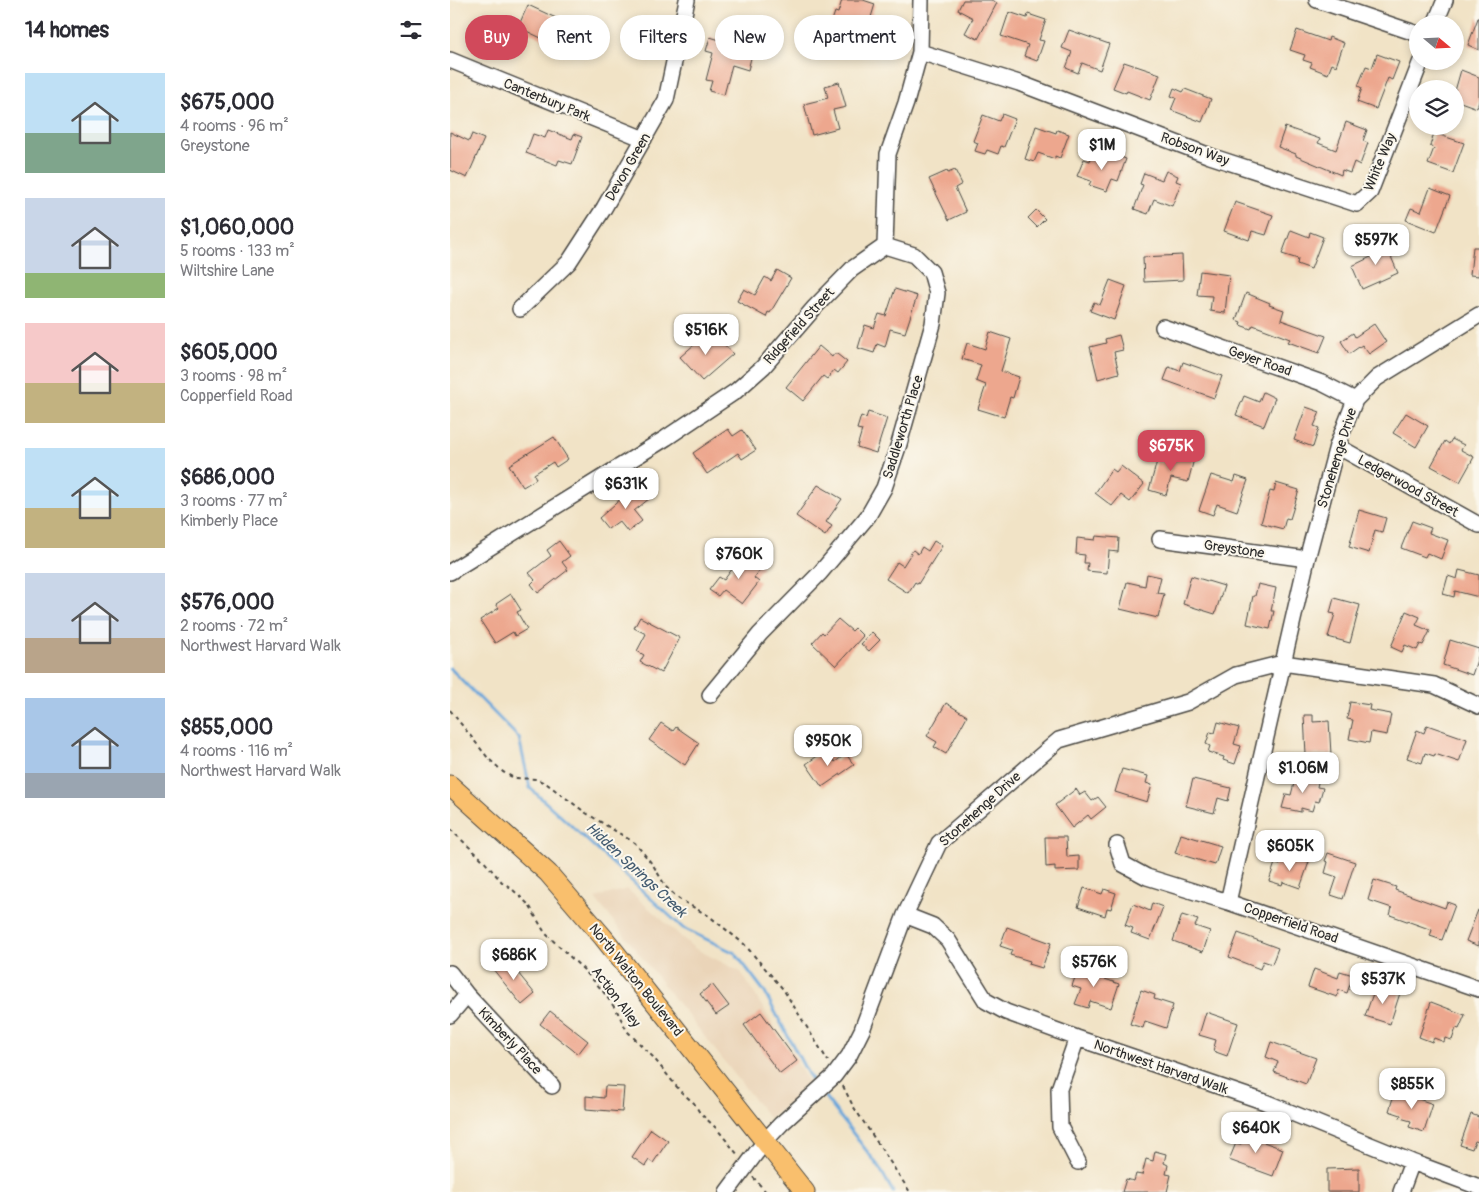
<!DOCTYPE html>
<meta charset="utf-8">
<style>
body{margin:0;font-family:Pangolin,sans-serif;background:#f2f2f3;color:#2b2b33;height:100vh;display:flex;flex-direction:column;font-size:19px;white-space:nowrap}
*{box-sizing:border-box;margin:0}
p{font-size:16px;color:#7c7c81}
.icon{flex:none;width:28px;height:28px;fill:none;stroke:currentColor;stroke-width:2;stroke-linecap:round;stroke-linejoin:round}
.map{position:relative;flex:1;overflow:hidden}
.sheet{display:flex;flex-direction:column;background:#fff;width:450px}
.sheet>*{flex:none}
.hud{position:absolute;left:15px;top:15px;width:475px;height:45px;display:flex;gap:10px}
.needle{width:32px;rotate:109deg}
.buttons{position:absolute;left:959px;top:15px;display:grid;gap:10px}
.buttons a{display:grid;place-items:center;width:55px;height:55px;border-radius:50%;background:#fff;box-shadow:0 2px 8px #0003;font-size:25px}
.price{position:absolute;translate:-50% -42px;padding:0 11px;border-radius:10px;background:#fff;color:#222;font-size:16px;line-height:32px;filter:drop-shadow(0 1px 2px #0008)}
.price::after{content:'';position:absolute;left:50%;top:30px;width:15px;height:11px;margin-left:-8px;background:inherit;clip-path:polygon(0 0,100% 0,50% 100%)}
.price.current{background:#d1495b;color:#fff}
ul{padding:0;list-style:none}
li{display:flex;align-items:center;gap:15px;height:125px;padding:0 25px}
li span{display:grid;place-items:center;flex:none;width:140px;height:100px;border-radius:0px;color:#555}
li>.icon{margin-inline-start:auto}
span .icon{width:60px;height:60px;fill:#fffc;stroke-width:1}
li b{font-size:21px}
h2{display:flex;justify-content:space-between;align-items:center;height:60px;padding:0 25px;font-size:21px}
.tag{padding:0 18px;border-radius:22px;background:#fff;box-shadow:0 2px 8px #0003;font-size:18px;line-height:45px}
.tag.current{background:#d1495b;color:#fff}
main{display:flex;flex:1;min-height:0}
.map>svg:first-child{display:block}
</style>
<main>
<section class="sheet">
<h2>14 homes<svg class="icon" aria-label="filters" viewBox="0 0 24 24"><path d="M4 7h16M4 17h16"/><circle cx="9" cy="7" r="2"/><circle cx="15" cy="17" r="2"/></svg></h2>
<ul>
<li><span style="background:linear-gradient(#bfe0f5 60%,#7fa58c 0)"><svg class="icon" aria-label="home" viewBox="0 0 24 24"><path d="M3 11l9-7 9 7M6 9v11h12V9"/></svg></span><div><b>$675,000</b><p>4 rooms · 96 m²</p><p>Greystone</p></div></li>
<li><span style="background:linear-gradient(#c9d6e8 75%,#8fb573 0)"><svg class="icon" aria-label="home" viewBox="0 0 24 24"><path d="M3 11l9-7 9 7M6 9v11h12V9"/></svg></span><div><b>$1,060,000</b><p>5 rooms · 133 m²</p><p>Wiltshire Lane</p></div></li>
<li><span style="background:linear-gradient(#f6c9c9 60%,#c2b280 0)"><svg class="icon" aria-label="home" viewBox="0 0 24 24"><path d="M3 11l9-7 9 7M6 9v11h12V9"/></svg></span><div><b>$605,000</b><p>3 rooms · 98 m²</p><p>Copperfield Road</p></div></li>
<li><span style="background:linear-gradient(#bfe0f5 60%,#c2b280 0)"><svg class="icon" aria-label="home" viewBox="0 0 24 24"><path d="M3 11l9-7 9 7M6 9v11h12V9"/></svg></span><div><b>$686,000</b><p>3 rooms · 77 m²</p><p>Kimberly Place</p></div></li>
<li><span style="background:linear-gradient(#c9d6e8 65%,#b9a48a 0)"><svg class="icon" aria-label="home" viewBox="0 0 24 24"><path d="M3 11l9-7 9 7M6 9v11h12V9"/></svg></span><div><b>$576,000</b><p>2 rooms · 72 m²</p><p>Northwest Harvard Walk</p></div></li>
<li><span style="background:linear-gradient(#a9c7e8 75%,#9aa5b1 0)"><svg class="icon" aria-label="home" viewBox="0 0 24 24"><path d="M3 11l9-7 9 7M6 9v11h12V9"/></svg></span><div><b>$855,000</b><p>4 rooms · 116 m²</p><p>Northwest Harvard Walk</p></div></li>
</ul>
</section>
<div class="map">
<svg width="1029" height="1192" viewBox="0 0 1029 1192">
<rect width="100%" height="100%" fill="#fbf7ec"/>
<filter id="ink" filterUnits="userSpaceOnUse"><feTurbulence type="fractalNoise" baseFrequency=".02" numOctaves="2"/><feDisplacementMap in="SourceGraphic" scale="10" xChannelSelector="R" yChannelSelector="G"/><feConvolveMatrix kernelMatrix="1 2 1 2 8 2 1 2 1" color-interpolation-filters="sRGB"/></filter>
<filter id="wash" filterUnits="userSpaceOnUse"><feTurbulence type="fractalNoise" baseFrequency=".0096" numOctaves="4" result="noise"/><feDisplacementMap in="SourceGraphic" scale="20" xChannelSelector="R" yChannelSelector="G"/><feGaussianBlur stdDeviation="1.12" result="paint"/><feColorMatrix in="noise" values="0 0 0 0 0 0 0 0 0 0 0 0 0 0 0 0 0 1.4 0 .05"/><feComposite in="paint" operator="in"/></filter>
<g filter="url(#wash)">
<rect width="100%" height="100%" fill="#f1e3c6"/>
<path fill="#ead4b8" d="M177 889 244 948 291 972 361 1086 319 1118 145 898Z"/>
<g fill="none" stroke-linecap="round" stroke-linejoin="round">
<path stroke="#69a6da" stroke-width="3" d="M0 668 69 738 80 788 233 928 285 953 314 991 358 1074 364 1082
M375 1097 429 1167 443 1192"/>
</g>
<g id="blocks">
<path fill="#eda78e" d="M392 0H413L425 4 419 24 422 25 418 37 414 35 410 46 377 35 385 12 388 13Z
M513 0H541L547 3 528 39 515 33 523 18 508 10Z
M78 5 106 18 104 22 120 30 112 48 68 27Z
M559 12 577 18 578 14 596 20 589 40 594 41 587 61 574 56 578 45 551 36Z
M1028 18H1029V50L1018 45Z
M619 30 659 44 650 70 632 63 628 73 616 68 622 52 612 48Z
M847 30 878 41 879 37 894 43 886 66 882 64 878 74 860 67 862 63 853 60 855 55 840 50Z
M260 37 296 48 295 52 302 54 298 70 282 65 274 95 259 91 262 81 256 80 263 53 256 51Z
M927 54 949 62 942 80 938 78 926 109 907 102 912 88 908 86 916 66 922 68Z
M674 62 710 74 700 100 677 91 676 93 663 88Z
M1011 70 1029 77V101L1027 108 1005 100V91Z
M389 82 396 107 383 110 388 128 362 135 354 104 378 98 375 86Z
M724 88 733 92 735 89 761 99 752 122 721 110 726 98 721 96Z
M552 114 565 119 554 147 551 146 548 154 537 150 535 154 525 151 528 143 523 141 533 115 549 121Z
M896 122 917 130 913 141 918 143 910 165 904 162 900 173 892 170 891 175 846 156V154L828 147 835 127 870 139 868 143 886 150Z
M586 126 606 133 607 130 619 134 610 158 605 156V159L588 153 584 162 575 159Z
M98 130 122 139 124 134 132 137 122 164 109 160 107 165 76 153 83 134 95 138Z
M0 132 19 141 22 134 34 139 17 178 0 170Z
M984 133 1014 143 1003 173 978 164 984 148 980 146Z
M660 153 676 159 668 181 662 179 657 191 639 185 641 181 627 176 634 159 640 161 642 155 656 161Z
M505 170 512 184 505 188 516 212 499 220 479 179 497 171 498 173Z
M716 171 728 176 726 181 731 183 722 206 704 199 698 214 684 209 693 185 690 184 694 173 712 180Z
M980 188 1000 196 986 232 956 220 961 208 971 212Z
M785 202 823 215 816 235 802 231 799 240 774 231Z
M586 210 595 219 587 227 578 218Z
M841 230 859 237 860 232 873 237 861 269 847 264 848 259 832 254Z
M933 238 948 273 912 289 902 266 925 255 921 244Z
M1023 247H1029V276L1020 275Z
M732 255 733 280 694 282 693 257Z
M327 270 341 278 320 313 318 312 316 317 287 301 294 289 305 295 315 277 321 281Z
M750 271 779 275 775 313 760 311 762 296 747 295Z
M660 280 676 286 664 320 640 311 644 302 650 305Z
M445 289 467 296 455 333 440 329 435 347 427 344 424 353 408 348 415 325 424 328 429 314 436 316Z
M796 293 820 303 819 305 834 310 831 320 876 336 869 353 838 342 840 339 803 325 801 329 790 325 791 322 786 320Z
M924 324 936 342 919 354 912 345 899 354 891 341 903 333 905 337Z
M261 330 283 354 252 381 230 357Z
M540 332 561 339 551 371 569 377 563 398 560 397 554 417 528 409 536 385 526 381 531 365 512 359 517 343 535 349Z
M669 335 673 350 664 352 669 373 648 379 640 347 656 343 655 339Z
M369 346 382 357 384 354H387L397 362 388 373 384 370 377 379 373 376 353 401 336 387Z
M733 362 772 376 764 398 714 380 719 367 730 371Z
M813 392 825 398 814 426 786 415 794 396 809 402Z
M856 407 870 412 864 426 869 428 863 447 844 440Z
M418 412 437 418 426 453 407 447 412 430 407 429 411 416 416 418Z
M956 413 978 426 966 447 943 433Z
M278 429 283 436 292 430 306 450 292 459 288 453 257 474 243 453Z
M104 437 118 459 106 467 103 462 84 474 86 479 73 487 59 465Z
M1002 439 1014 445 1011 450 1024 457 1010 482 981 466 995 441 999 444Z
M715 451 744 459 738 482 721 478 716 495 699 490 707 461 712 463Z
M671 466 694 484 680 502 671 495 662 506 645 493 662 469 666 472Z
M761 475 784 482 786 476 798 480 787 511 767 504 763 515 749 510Z
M826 483 849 490 840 519 836 518 833 529 811 523 820 491 824 492Z
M188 484 200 498 184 511 192 521 178 532 169 521 158 529 149 518Z
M368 485 392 499 376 522 382 526 375 536 346 516Z
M909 510 936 518 932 532 925 530 919 553 899 547Z
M962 521 981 528 979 533 998 540 991 559 977 553 975 557 951 548Z
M646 536 669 538 668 552 659 551 657 573 637 571 638 563H634L635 555 626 554 627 538 645 540Z
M109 541 120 556 112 562 118 570 88 593 81 584 85 580 79 573 101 556 97 550Z
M484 541 492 546 468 584 465 582 458 593 436 579 447 562 453 566 463 550 468 554 472 547 478 551Z
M294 553 313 566 304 578 309 582 292 604 273 590 268 596 259 590 269 577 274 580Z
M1009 570 1029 575V597L1005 591 1004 597 993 594 998 576 1007 579Z
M697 574 711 577 707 593 714 594 708 618 670 609 677 582 695 586Z
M741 576 774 586 765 614 733 604Z
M808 584 826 588 821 611H824L820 629 797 624 803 596H805Z
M61 594 71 610 67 612 77 629 65 636 63 632 45 643 30 620 49 608 46 604Z
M884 598 910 605 900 643 878 637 885 614 880 613Z
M956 611 970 617 966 625 980 631 973 645 970 644 967 650 955 645 952 652 941 647Z
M190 617 230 638 211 673 190 662 194 655 187 651 196 634 184 628Z
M388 619 402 631 405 628 413 636 386 666 362 643 372 632 374 634Z
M422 632 430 640 419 651 411 644Z
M1000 640 1029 649V654L1022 675 993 665Z
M900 702 920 705 919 710 941 714 937 735 921 732 919 743 899 739 903 720 897 719Z
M496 703 517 716 496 754 484 747 487 742 477 736Z
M854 715H863V722L879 721 881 754 856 755Z
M768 722 789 728 784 744 791 746 785 764 773 760 774 757 758 752 760 746 756 744 760 732 765 733Z
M211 723 223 731 226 727 249 743 235 765 199 740Z
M977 725 1017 739 1009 762 985 754 984 756 975 753 972 763 957 758 967 730 974 733Z
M376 750 385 762 396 754 404 765 372 787 356 764Z
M672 769 698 776 696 783 702 785 697 802 665 792Z
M847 772 869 778 867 787 873 788 869 802 865 801 862 811 851 808V812L832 808 836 794 841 795Z
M743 779 781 788 778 801 768 798 764 813 736 806Z
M626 789 630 795 635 792 642 801 648 797 656 807 641 819 638 815 622 828 605 805Z
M731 834 771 846 765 865 725 853Z
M595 837H616L617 857 629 856V870L605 871V866L596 867Z
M878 853 905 862 893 899 881 895 887 877 875 873 878 862 875 861Z
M844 856 859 862 850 888 833 882 832 885 819 881 825 863 830 865 833 858 842 861Z
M924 880 946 887 945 890 995 908 997 902 1005 905 992 940 980 936 982 930 940 915 942 908 918 900Z
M634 888 652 894 654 889 666 893 661 909 657 908 655 916 628 907Z
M702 903 713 907 700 940 681 933 683 928 675 925 683 904 700 911Z
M1028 910H1029V946L1016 941Z
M732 915 748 920 745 926 760 931 753 952 723 941Z
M557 927 601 943 592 968 579 964 580 961 560 955 562 950 550 946Z
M788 933 828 948 822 964 813 961 810 969 779 957Z
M55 957 85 994 72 1005 42 968Z
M629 966 656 975 655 979 669 984 661 1008 640 1001 638 1008 625 1004 631 989 622 986Z
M864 969 888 978 890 971 903 975 897 993 889 990 887 997 858 987Z
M262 984 279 1006 266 1015 250 994Z
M938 986 951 990 940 1024 915 1016 925 988 936 992Z
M691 990 705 995 704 999 723 1005 716 1028 695 1021 693 1028 680 1024Z
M981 1002 1015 1015 1009 1029 1006 1028 1002 1040 995 1038 994 1042 984 1038 982 1042 969 1037Z
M100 1011 138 1041 128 1054 90 1024Z
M311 1012 347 1061 330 1074 294 1025Z
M756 1012 788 1023 777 1056 763 1051 766 1040 749 1035Z
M821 1042 866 1058 856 1084 824 1072 828 1062 816 1057Z
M155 1086 174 1087 172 1112 136 1109V1096L154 1098Z
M945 1091 983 1104 974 1132 959 1127 961 1121 950 1118 951 1115 939 1111Z
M1021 1114 1029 1117V1142L1025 1141 1022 1149 1010 1145Z
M797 1128 811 1133 808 1140 833 1149 823 1176 779 1160 786 1143 791 1144Z
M201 1129 218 1141 203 1163 199 1160 195 1166 182 1157Z
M705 1151 716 1154 714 1163 718 1165 716 1174 721 1175 717 1192H672L676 1179 684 1181 686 1174 692 1175 696 1159 703 1161Z
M909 1168V1192H877V1169Z"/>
</g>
</g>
<g filter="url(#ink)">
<use href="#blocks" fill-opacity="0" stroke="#494742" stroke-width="1"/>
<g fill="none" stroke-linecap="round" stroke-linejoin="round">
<g stroke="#494742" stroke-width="18">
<path id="minor" d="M867 0 968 34
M985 24 995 0
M470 52 569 83 760 156 907 204 920 192 971 61
M0 60 194 139
M435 246 438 154 456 103 470 52 471 0
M70 309 119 262 154 208 216 100 237 0
M713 327 872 383 905 400
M887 446 1029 525
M710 539 857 559
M0 572 216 438 286 391 313 367 365 307 402 269 435 246
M260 695 310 634 370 573 418 516 434 488 449 444 483 324 487 293 481 272 464 255 435 246
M667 845 673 864 697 877 778 902 1029 989
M778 902 857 559 887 446 905 400 927 378 1029 315
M455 915 483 926 498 940 536 1001 556 1012 627 1038 815 1102 962 1162 1029 1187
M0 973 17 995 102 1086
M0 1015 17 995
M627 1038 609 1089 610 1127 628 1162
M277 1192 315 1141 331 1124 384 1076 399 1056 412 1030 455 915 489 843 609 740 738 702 786 675 833 663 984 685 1029 706
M951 1192 962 1162"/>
</g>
<g stroke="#494742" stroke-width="21">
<path id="major" d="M0 785 98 873 153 937 355 1192"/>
</g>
<path stroke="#494742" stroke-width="2" stroke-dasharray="4 4" stroke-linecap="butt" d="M0 710 38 758 53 772 64 778 86 779 97 784 136 813 185 843 203 865 216 887 229 899 259 916 294 944 333 989 378 1061
M0 829 31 858 52 882 61 888 79 905 95 933 134 970 152 990 167 1011 177 1031 203 1057 231 1092 244 1103 250 1113 267 1129 288 1155
M393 1086 403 1106 460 1192
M303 1177 316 1192"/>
<use href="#minor" stroke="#fff" stroke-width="15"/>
<use href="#major" stroke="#f9bf6d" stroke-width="19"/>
</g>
</g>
<g text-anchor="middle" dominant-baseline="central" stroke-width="4" stroke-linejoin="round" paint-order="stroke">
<g font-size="14" fill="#2b2b2b" stroke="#fbf7ec">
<text transform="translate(97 100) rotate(22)">Canterbury Park</text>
<text transform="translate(745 149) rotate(20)">Robson Way</text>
<text transform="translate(930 162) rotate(-67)">White Way</text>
<text transform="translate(178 167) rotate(-60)">Devon Green</text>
<text transform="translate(349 326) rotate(-48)">Ridgefield Street</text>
<text transform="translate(810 361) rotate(19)">Geyer Road</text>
<text transform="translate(453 427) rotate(-73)">Saddleworth Place</text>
<text transform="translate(887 458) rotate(-73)">Stonehenge Drive</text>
<text transform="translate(958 486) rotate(29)">Ledgerwood Street</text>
<text transform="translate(784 549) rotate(8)">Greystone</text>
<text transform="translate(530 809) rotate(-42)">Stonehenge Drive</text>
<text transform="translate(841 923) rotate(19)">Copperfield Road</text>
<text transform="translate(186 980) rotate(51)">North Walton Boulevard</text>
<text transform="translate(166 997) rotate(53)">Action Alley</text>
<text transform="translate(60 1041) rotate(47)">Kimberly Place</text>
<text transform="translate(711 1067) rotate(19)">Northwest Harvard Walk</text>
</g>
<g font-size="15" font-style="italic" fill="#445c71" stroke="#fbf7ec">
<text transform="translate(186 870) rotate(43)">Hidden Springs Creek</text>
</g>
</g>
</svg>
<div class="buttons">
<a><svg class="needle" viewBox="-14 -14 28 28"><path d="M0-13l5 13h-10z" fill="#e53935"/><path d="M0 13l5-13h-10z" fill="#7c7c81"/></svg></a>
<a><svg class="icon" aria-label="layers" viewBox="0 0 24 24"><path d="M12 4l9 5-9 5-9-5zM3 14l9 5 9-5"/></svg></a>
</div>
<b class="price" style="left:652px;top:171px">$1M</b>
<b class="price" style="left:926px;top:266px">$597K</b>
<b class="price" style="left:256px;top:356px">$516K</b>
<b class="price current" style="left:721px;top:472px">$675K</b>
<b class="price" style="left:176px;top:510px">$631K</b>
<b class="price" style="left:289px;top:580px">$760K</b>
<b class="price" style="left:378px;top:767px">$950K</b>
<b class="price" style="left:853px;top:794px">$1.06M</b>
<b class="price" style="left:840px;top:872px">$605K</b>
<b class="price" style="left:64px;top:981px">$686K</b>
<b class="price" style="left:644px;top:988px">$576K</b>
<b class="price" style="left:933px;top:1005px">$537K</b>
<b class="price" style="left:962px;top:1110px">$855K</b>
<b class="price" style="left:806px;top:1154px">$640K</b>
<div class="hud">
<a class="tag current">Buy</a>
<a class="tag">Rent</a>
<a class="tag">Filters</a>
<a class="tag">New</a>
<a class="tag">Apartment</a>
</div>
</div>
</main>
